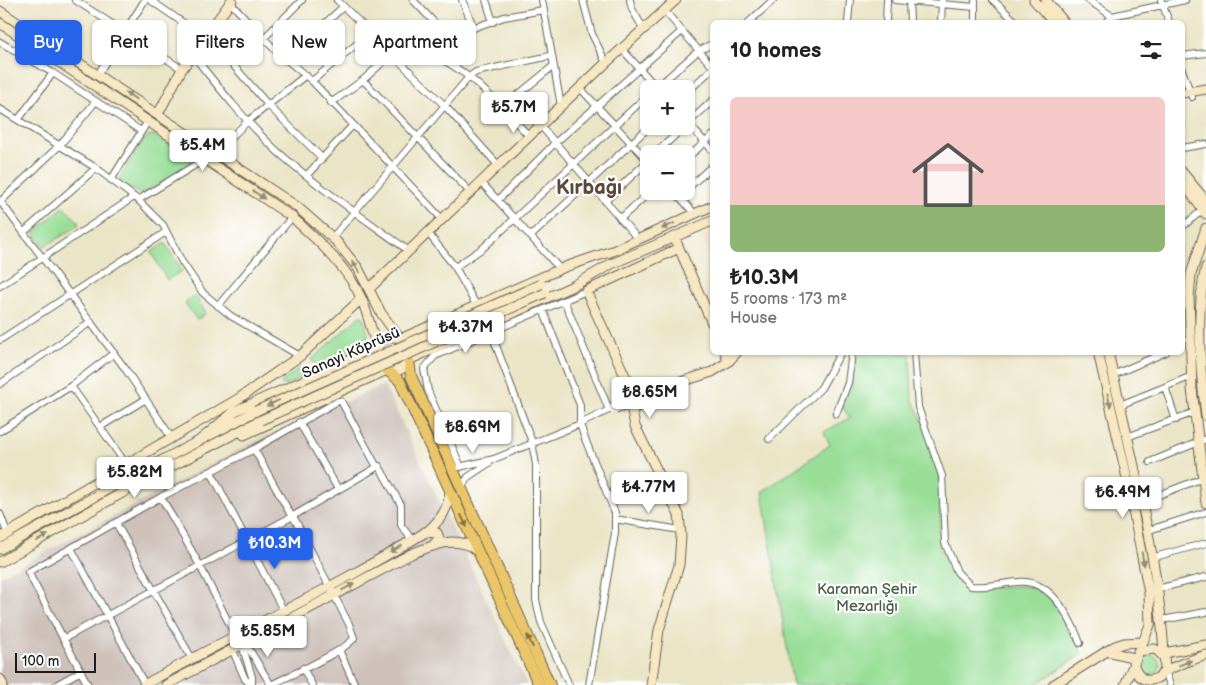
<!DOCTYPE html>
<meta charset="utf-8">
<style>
body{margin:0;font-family:"Balsamiq Sans",sans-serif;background:#f6f6f6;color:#202124;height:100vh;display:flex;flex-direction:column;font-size:19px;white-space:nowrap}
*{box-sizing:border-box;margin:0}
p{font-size:16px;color:#757577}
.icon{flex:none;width:28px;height:28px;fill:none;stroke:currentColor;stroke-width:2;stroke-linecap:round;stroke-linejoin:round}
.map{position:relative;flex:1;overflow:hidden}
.details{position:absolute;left:710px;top:20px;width:475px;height:335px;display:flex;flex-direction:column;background:#fff;border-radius:8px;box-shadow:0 1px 4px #0004}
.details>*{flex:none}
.guide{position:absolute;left:15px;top:20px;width:475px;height:45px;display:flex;gap:10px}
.buttons{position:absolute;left:640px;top:80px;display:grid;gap:10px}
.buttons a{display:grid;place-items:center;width:55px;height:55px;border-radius:8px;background:#fff;box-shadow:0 1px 4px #0004;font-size:25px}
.scale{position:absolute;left:15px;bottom:12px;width:81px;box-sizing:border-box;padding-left:5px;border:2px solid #1c1c1c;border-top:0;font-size:14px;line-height:18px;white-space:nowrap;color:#1c1c1c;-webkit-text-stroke:4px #fff;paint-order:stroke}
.price{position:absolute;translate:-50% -42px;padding:0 11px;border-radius:5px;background:#fff;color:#222;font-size:16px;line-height:32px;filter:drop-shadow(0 1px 2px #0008)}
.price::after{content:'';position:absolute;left:50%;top:30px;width:15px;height:11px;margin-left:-8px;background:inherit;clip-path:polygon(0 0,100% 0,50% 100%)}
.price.on{background:#2563eb;color:#fff}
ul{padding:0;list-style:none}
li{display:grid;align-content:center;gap:10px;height:265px;padding:0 20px}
li span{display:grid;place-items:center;height:155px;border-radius:8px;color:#555}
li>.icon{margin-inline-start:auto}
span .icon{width:90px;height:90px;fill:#fffc;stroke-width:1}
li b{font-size:21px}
h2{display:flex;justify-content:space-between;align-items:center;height:60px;padding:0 20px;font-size:21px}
.pill{padding:0 18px;border-radius:8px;background:#fff;box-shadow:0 1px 4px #0004;font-size:18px;line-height:45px}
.pill.on{background:#2563eb;color:#fff}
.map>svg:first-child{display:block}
</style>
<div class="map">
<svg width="1206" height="685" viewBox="0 0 1206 685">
<rect width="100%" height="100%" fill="#fff"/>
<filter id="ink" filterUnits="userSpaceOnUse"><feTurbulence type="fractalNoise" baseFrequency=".02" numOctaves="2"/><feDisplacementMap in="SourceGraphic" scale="10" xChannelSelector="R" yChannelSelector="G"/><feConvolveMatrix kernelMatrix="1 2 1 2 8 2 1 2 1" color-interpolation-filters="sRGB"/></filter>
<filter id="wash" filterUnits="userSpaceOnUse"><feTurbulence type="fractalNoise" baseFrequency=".0096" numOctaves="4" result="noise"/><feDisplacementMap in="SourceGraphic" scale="20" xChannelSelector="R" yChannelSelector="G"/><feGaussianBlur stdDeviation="1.12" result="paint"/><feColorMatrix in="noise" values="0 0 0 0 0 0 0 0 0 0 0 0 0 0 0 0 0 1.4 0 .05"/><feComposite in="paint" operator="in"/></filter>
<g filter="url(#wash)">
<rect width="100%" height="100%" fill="#ebe5c7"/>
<path fill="#f1d5bd" d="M712 232V267L701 237Z"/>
<path fill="#cec1ba" d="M384 385 527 685H0V576L258 440Z"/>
<path fill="#99de97" stroke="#5a7d5a" d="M150 135H156L191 160 190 168 186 172 141 194 121 184 119 179 144 139Z
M63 207 78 221V226L44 247 34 233Z
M165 243 182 271 167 280 151 252Z
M195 296 206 313 197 320 185 303Z
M360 316H363L368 335 366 346 320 369 311 360Z
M857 353H910L912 398 925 427 941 477 940 549 957 579 971 590 1017 586 1042 588 1069 622 1082 654 1035 685H793L762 492 830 445 824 432 850 418 841 405 851 389Z
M302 369 307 375 285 386 281 383 297 370Z
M1140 665a10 10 0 1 1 20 0a10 10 0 1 1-20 0Z"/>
</g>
<g filter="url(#ink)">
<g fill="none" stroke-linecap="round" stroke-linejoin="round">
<g stroke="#646258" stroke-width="8">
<path id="street" d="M75 0 182 69
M150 0 204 37
M337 0 444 105 498 165
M413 0 449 38
M462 0 474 28
M486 0 493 22
M542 0 561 106
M583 0 592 34 606 63
M630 0 632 9 643 28
M895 0 975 7
M909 0 910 22
M993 0 1016 22
M1088 0 1112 16
M1161 0 1169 22
M229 1 275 50 312 81 442 219
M664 10 712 66
M749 22 773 0
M848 22 850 0
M886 22 887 0
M941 22 942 1
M975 22V0
M1106 22 1112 16 1185 0
M206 34 269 106 321 157
M264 38 302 0
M0 42 53 73 141 131
M621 48 658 89
M424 52C466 65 499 105 529 136
M192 54C219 88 246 122 278 152 319 188 365 219 409 251
M1182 56 1206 53
M285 60 343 7
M401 63 459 33 504 17 543 10
M1182 70 1192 97
M98 74 145 0
M363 80 470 192
M312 81 370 33
M580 88 649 162
M655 89 698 51 712 44
M686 93 712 69
M331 103 363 80 392 54
M502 108 552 67
M0 109 96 168 138 200 163 225 182 262 203 293 231 316 300 356
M18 120 53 73
M686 121 712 150
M540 125 638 239
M686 125 712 101
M1182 148 1206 144
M216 152 248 121 306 75
M655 154 685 126
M686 159 712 136
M307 175 352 126
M111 180 148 121
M481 182 560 269
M686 190 712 166
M674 191 695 214
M138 200 205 159
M498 200 555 143 682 31
M0 201 124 367 171 437
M605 201 649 160
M0 202 60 145 96 101
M620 219 651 191
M1182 227 1204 209
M24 232 96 168
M428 233 455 267 476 305
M531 236 650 126
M332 238 469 77 476 72 550 56
M455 267 483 248 649 94
M0 286 134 197
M564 300 609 410
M218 306 292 217
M543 310 580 405V424L585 439 615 513V533L589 685
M488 324 532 442 536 465V600L541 622 569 685
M0 340 166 232
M914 352 918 407 942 476 945 543 957 572 971 586C986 588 1002 583 1018 582 1051 579 1070 617 1080 643
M1113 375 1166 352
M0 384 91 322
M71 386 126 464
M1165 387 1176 420
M1120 405 1192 376
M609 410H617L630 405
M836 414 848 383 852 352
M299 422 338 489
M100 427 146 399
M0 431 71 386 114 353
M1127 437 1195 412
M769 439 821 388 841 352
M254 449 292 517
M1150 462 1206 439
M459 467 494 459 580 424 609 410 615 404 629 400
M461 467 428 391 424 369 435 356 586 291
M211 472 283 610
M461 488 468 477 489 463
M161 497 199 564 235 635
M1141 502 1203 478
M0 514 8 535
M615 519 680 530
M116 523 192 659
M1146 531 1206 512
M71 548 161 497 254 449 338 401H341L377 467
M1151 558 1206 543
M1157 589 1206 577
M1162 620 1206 612
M63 639 293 516 379 466 401 505V525L412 540
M246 644 271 685
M242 645 252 677V685
M339 650 355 685
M233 651 245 679 251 685
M303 668 312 685
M1165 671 1170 685
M56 685 81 671
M88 685 28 572 71 548 145 685
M271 685C288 676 346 651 354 638L349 624 293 516"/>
</g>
<g stroke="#646258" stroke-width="11">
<path id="secondary" d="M1034 0 1053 22
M1046 0 1064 22
M0 11 296 206 336 241 358 268 381 313 400 339 565 267 612 251
M0 23 292 217C317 240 348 267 362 300 368 315 372 332 377 348L235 411 200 440
M1182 93 1206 89
M158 114 182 69 232 0
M1182 172 1206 201
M1182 181 1206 214
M1206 228 1191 274 1189 297 1192 389 1206 503
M679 248 712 323
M608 253 712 206
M609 265 712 221
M1206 267C1195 312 1200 370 1206 416
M370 288 606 63 676 0
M376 354a17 17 0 1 1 34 0a17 17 0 1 1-34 0Z
M725 352 728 362
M1098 352 1125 469 1149 593 1150 625 1125 685
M1108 352C1131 455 1161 566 1165 671
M409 360 575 285 613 263
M626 378 625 386 629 398
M629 401a6 6 0 1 1 12 0a6 6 0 1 1-12 0Z
M637 395 633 382 626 378 586 291 679 248 674 237
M639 396 659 385 668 386 712 372 728 362 737 352
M641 402 663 392 668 386
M631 406 635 426 679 515 681 536 679 565 659 630 651 685
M244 435 387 370
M425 532 437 533 439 538 433 546
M0 538 238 399 300 356 361 299
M0 549 128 478 256 411
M0 562 145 480 261 420
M1106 651 1135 658
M1138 651 1155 649 1164 657
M1164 653 1206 645
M1133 662C1135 674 1144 685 1157 678 1161 676 1163 672 1166 671 1178 664 1193 660 1206 655
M0 679 3 685
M144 685C238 632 337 587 429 530 442 518 448 509 450 491
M166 685 411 554C433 545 458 534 477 551
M1053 685 1115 646 1124 643 1141 642"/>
</g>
<g stroke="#646258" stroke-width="12">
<path id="primary" d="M409 360 411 376 550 685
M387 370 400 381 539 685"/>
</g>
<use href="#street" stroke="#fff" stroke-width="6"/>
<use href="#secondary" stroke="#f7e8c3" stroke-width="9"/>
<use href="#primary" stroke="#ebc669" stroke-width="10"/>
<g stroke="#646258" stroke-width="11" stroke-linecap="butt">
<path id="secondary-bridge" d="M256 411 541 284
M261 420 545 293"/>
</g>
<use href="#secondary-bridge" stroke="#f7e8c3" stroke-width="9"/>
</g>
<defs><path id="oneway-solid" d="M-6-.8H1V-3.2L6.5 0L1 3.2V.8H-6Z" transform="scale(1.25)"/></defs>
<g fill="#948c78">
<use href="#oneway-solid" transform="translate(131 96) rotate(-146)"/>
<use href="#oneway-solid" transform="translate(259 195) rotate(34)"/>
<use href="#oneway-solid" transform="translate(668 226) rotate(156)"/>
<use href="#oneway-solid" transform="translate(356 267) rotate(-126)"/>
<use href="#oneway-solid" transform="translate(1109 400) rotate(77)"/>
<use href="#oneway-solid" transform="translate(273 403) rotate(155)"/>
<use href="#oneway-solid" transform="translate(42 538) rotate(-30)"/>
<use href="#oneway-solid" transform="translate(396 549) rotate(150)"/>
<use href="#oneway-solid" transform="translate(1143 559) rotate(79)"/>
<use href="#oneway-solid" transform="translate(348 587) rotate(-28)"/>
<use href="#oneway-solid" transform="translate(1185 663) rotate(-22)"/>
</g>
<g fill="#847142">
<use href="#oneway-solid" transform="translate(464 521) rotate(65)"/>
<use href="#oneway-solid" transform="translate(530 641) rotate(-114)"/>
</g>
</g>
<g text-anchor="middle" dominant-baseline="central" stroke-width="4.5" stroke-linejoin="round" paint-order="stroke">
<g font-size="15" fill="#1c1c1c" stroke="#fff">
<text transform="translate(351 353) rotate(-24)">Sanayi Köprüsü</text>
</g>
<g font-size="15" fill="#486047" stroke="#fff">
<text x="867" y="589">Karaman Şehir<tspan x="867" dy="17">Mezarlığı</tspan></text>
</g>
<g font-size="20" font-weight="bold" fill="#5f473c" stroke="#fff">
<text x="589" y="188">Kırbağı</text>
</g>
</g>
</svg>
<div class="buttons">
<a>+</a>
<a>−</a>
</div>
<div class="scale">100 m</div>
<b class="price" style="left:514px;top:134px">₺5.7M</b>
<b class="price" style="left:203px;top:172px">₺5.4M</b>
<b class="price" style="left:466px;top:354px">₺4.37M</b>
<b class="price" style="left:650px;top:419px">₺8.65M</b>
<b class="price" style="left:473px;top:454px">₺8.69M</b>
<b class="price" style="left:135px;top:499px">₺5.82M</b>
<b class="price" style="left:649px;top:514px">₺4.77M</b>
<b class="price" style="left:1123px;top:519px">₺6.49M</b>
<b class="price on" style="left:275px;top:570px">₺10.3M</b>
<b class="price" style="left:268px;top:658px">₺5.85M</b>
<div class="guide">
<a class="pill on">Buy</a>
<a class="pill">Rent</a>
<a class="pill">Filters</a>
<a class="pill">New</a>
<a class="pill">Apartment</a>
</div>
<section class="details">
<h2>10 homes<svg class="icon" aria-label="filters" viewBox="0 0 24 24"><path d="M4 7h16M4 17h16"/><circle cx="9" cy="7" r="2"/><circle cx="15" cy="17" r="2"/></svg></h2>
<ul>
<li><span style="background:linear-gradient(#f6c9c9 70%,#8fb573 0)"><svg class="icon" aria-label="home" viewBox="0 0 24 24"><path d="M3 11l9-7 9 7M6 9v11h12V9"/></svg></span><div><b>₺10.3M</b><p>5 rooms · 173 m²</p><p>House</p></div></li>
</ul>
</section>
</div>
